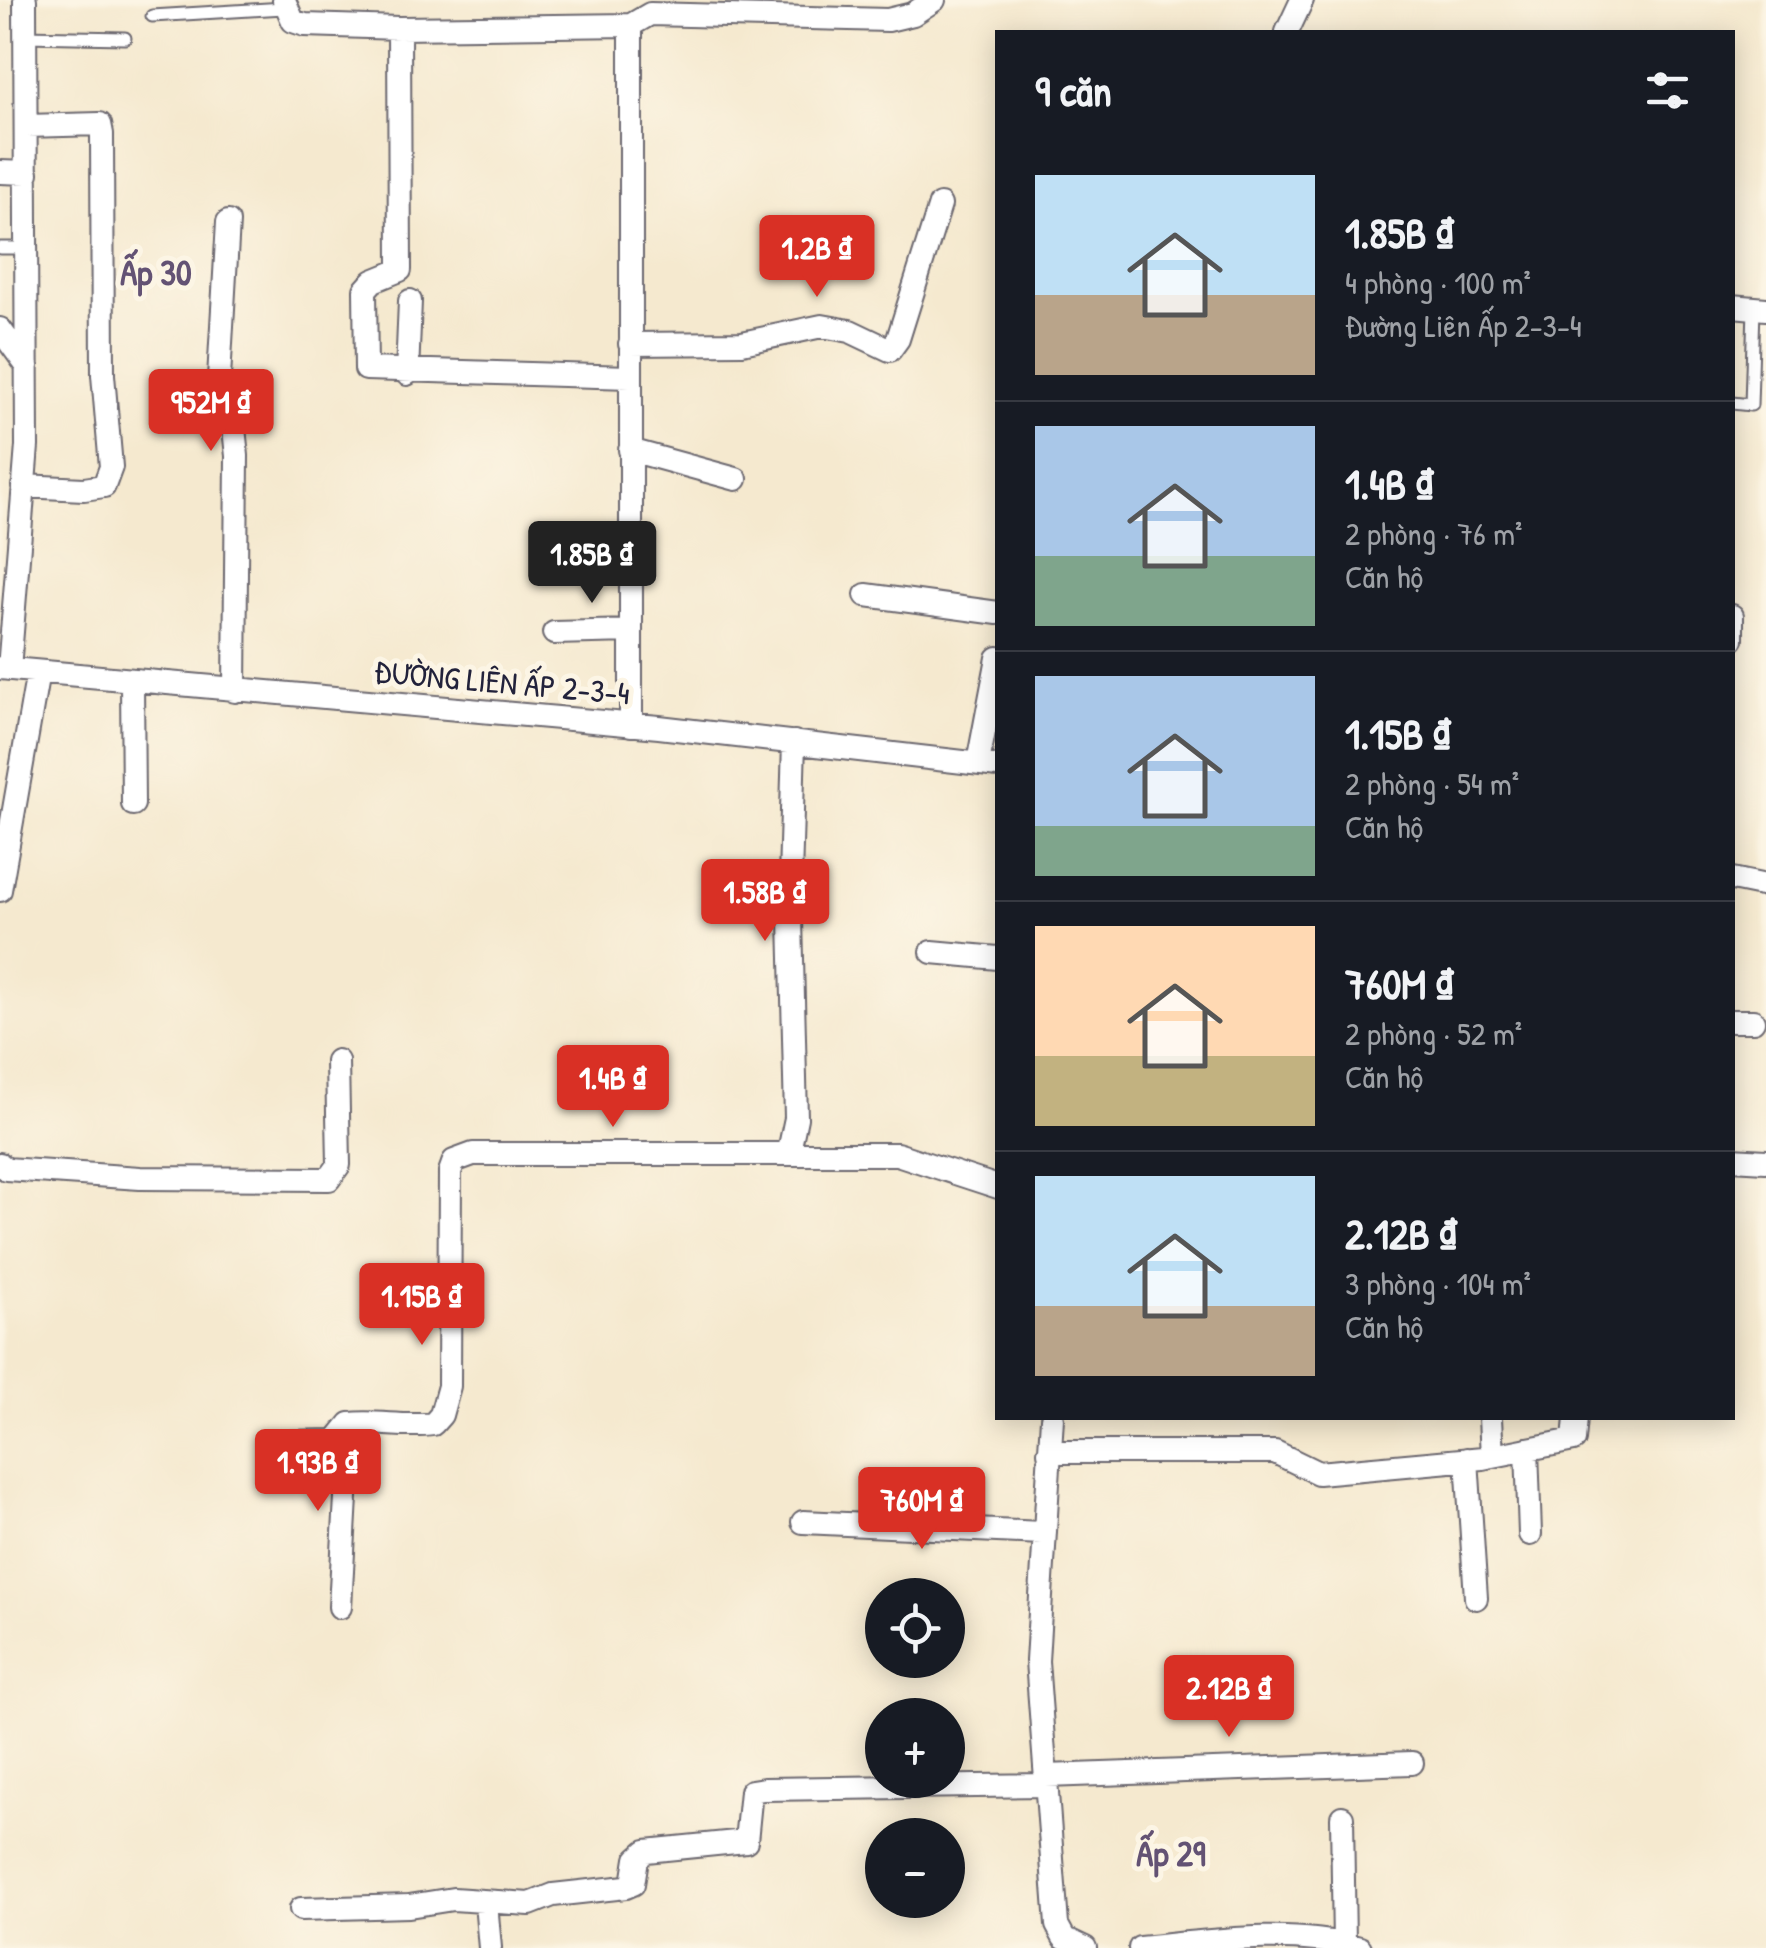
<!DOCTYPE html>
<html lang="vi">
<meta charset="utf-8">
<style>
body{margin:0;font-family:"Patrick Hand",sans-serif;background:#20242c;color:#f1f3f6;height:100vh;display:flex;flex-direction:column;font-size:38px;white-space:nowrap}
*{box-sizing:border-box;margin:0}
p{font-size:32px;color:#9ea1a6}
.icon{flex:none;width:55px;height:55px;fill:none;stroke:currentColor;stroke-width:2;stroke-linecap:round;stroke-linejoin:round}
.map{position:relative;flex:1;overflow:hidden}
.panel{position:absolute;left:995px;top:30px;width:740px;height:1390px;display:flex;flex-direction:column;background:#171b24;border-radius:0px;box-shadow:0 5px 25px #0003}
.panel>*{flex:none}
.tools{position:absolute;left:865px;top:1578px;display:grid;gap:20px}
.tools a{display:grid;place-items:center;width:100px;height:100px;border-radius:50%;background:#171b24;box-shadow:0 5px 25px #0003;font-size:50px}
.price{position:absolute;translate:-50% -85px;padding:0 22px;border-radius:10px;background:#d93025;color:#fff;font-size:32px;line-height:65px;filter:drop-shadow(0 2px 5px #0008)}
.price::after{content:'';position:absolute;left:50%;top:60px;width:30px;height:22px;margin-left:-15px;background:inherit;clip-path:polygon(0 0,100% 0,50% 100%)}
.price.on{background:#222;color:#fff}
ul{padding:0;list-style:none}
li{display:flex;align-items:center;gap:30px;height:250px;padding:0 40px}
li+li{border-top:2px solid #363941}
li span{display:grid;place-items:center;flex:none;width:280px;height:200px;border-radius:0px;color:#555}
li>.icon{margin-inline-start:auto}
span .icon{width:120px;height:120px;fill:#fffc;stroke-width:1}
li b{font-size:42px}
h2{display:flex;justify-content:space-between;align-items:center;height:120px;padding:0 40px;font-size:42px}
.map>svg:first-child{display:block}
</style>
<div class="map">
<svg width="1766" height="1948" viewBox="0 0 1766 1948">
<rect width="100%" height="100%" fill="#fcf5e5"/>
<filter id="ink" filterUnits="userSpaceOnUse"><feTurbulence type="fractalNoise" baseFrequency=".01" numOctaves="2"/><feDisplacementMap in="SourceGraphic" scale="20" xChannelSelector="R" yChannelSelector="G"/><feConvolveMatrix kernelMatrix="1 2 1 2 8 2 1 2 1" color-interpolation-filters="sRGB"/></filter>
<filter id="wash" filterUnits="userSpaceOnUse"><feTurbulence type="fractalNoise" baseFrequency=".0048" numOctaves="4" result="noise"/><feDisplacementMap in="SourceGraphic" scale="40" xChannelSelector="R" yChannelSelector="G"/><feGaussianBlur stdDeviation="2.25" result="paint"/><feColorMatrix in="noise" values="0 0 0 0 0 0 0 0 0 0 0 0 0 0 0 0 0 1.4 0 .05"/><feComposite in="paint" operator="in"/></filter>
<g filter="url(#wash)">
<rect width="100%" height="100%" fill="#f5e9cf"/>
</g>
<g filter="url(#ink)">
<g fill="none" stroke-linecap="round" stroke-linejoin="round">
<g stroke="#6c686f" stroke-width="15">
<path id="service" d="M152 16 284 8
M24 36 125 38
M0 248H27
M1732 403 1751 405 1754 308"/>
</g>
<g stroke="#6c686f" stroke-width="26">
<path id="minor" d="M284 0 293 21 305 25 399 28
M1287 32 1302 0
M0 172 27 173
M228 222 219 378 234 428 237 456 235 691
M1732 306 1766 309
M0 329 27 366
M630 344 742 343 822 326 850 331 890 350 898 339 940 205
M407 374 410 301
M630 377 366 369 365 290 373 281 400 270 399 28 631 25 650 14 888 20 913 14 934 0
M630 450 736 479
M23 486 84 489 104 486 111 467 103 375 102 134 100 124 26 126
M866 595 998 613
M1732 616V639
M554 633 631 631
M0 668 659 727 998 766
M9 669 27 446 25 0
M132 681 133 804
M631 725V25
M978 763 998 658
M1732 879 1766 886
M0 890 38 672
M932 952 998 958
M1732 1021H1753
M789 1151 796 1118 790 879 794 742
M1732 1159 1766 1161
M0 1164 6 1169 140 1178 329 1179 339 1165 337 1061
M1052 1418 1037 1661 1057 1925 1064 1938 1085 1948
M1490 1418 1492 1456
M281 1442 336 1441 350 1424C378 1421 406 1428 433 1424L441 1415 449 1386 450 1172 454 1161 473 1154H897L998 1187
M1527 1449 1530 1534
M1049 1452H1275L1318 1473 1483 1458 1574 1440 1576 1418
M1467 1459 1476 1598
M803 1522 1042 1533
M340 1607 350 1424
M1046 1776 1412 1763
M1342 1817 1344 1944
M486 1903 490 1948
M301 1909 409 1906 453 1899 530 1904 553 1895 626 1887 633 1884 637 1859 646 1851 746 1841 751 1791 764 1789 1046 1785
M1140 1948C1211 1941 1289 1929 1360 1948"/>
</g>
<use href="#service" stroke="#fff" stroke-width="11"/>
<use href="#minor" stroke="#fff" stroke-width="22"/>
</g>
</g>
<g text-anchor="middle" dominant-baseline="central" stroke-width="10" stroke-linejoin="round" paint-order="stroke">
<g font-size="32" fill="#22223b" stroke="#fcf5e5">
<text transform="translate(502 682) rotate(5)">ĐƯỜNG LIÊN ẤP 2-3-4</text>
</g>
<g font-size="35" font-weight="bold" fill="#635274" stroke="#fcf5e5">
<text x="156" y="272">Ấp 30</text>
<text x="1171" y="1853">Ấp 29</text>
</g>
</g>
</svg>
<div class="tools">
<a><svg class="icon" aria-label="locate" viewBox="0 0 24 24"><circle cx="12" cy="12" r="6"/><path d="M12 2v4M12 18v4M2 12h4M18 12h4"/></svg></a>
<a>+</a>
<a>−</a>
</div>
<b class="price" style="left:817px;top:300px">1.2B ₫</b>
<b class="price" style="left:211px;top:454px">952M ₫</b>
<b class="price on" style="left:592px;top:606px">1.85B ₫</b>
<b class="price" style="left:765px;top:944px">1.58B ₫</b>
<b class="price" style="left:613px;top:1130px">1.4B ₫</b>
<b class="price" style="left:422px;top:1348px">1.15B ₫</b>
<b class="price" style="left:318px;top:1514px">1.93B ₫</b>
<b class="price" style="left:922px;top:1552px">760M ₫</b>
<b class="price" style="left:1229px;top:1740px">2.12B ₫</b>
<section class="panel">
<h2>9 căn<svg class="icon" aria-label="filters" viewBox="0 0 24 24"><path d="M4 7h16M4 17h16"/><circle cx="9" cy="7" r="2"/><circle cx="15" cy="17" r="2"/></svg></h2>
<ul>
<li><span style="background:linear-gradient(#bfe0f5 60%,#b9a48a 0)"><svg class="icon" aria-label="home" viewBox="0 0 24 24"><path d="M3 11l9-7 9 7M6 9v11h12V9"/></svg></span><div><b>1.85B ₫</b><p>4 phòng · 100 m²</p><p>Đường Liên Ấp 2-3-4</p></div></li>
<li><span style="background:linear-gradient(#a9c7e8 65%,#7fa58c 0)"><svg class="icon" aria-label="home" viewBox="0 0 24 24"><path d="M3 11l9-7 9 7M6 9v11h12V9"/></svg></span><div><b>1.4B ₫</b><p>2 phòng · 76 m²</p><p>Căn hộ</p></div></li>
<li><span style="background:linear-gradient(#a9c7e8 75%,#7fa58c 0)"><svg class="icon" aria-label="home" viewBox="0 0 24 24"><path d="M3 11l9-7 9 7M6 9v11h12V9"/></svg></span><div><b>1.15B ₫</b><p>2 phòng · 54 m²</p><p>Căn hộ</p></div></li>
<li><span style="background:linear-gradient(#ffd9b3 65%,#c2b280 0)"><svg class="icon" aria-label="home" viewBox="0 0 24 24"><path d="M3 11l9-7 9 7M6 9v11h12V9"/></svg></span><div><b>760M ₫</b><p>2 phòng · 52 m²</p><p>Căn hộ</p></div></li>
<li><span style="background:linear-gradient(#bfe0f5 65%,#b9a48a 0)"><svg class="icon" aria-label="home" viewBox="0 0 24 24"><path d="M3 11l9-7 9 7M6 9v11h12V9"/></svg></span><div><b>2.12B ₫</b><p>3 phòng · 104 m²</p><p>Căn hộ</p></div></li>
</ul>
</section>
</div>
